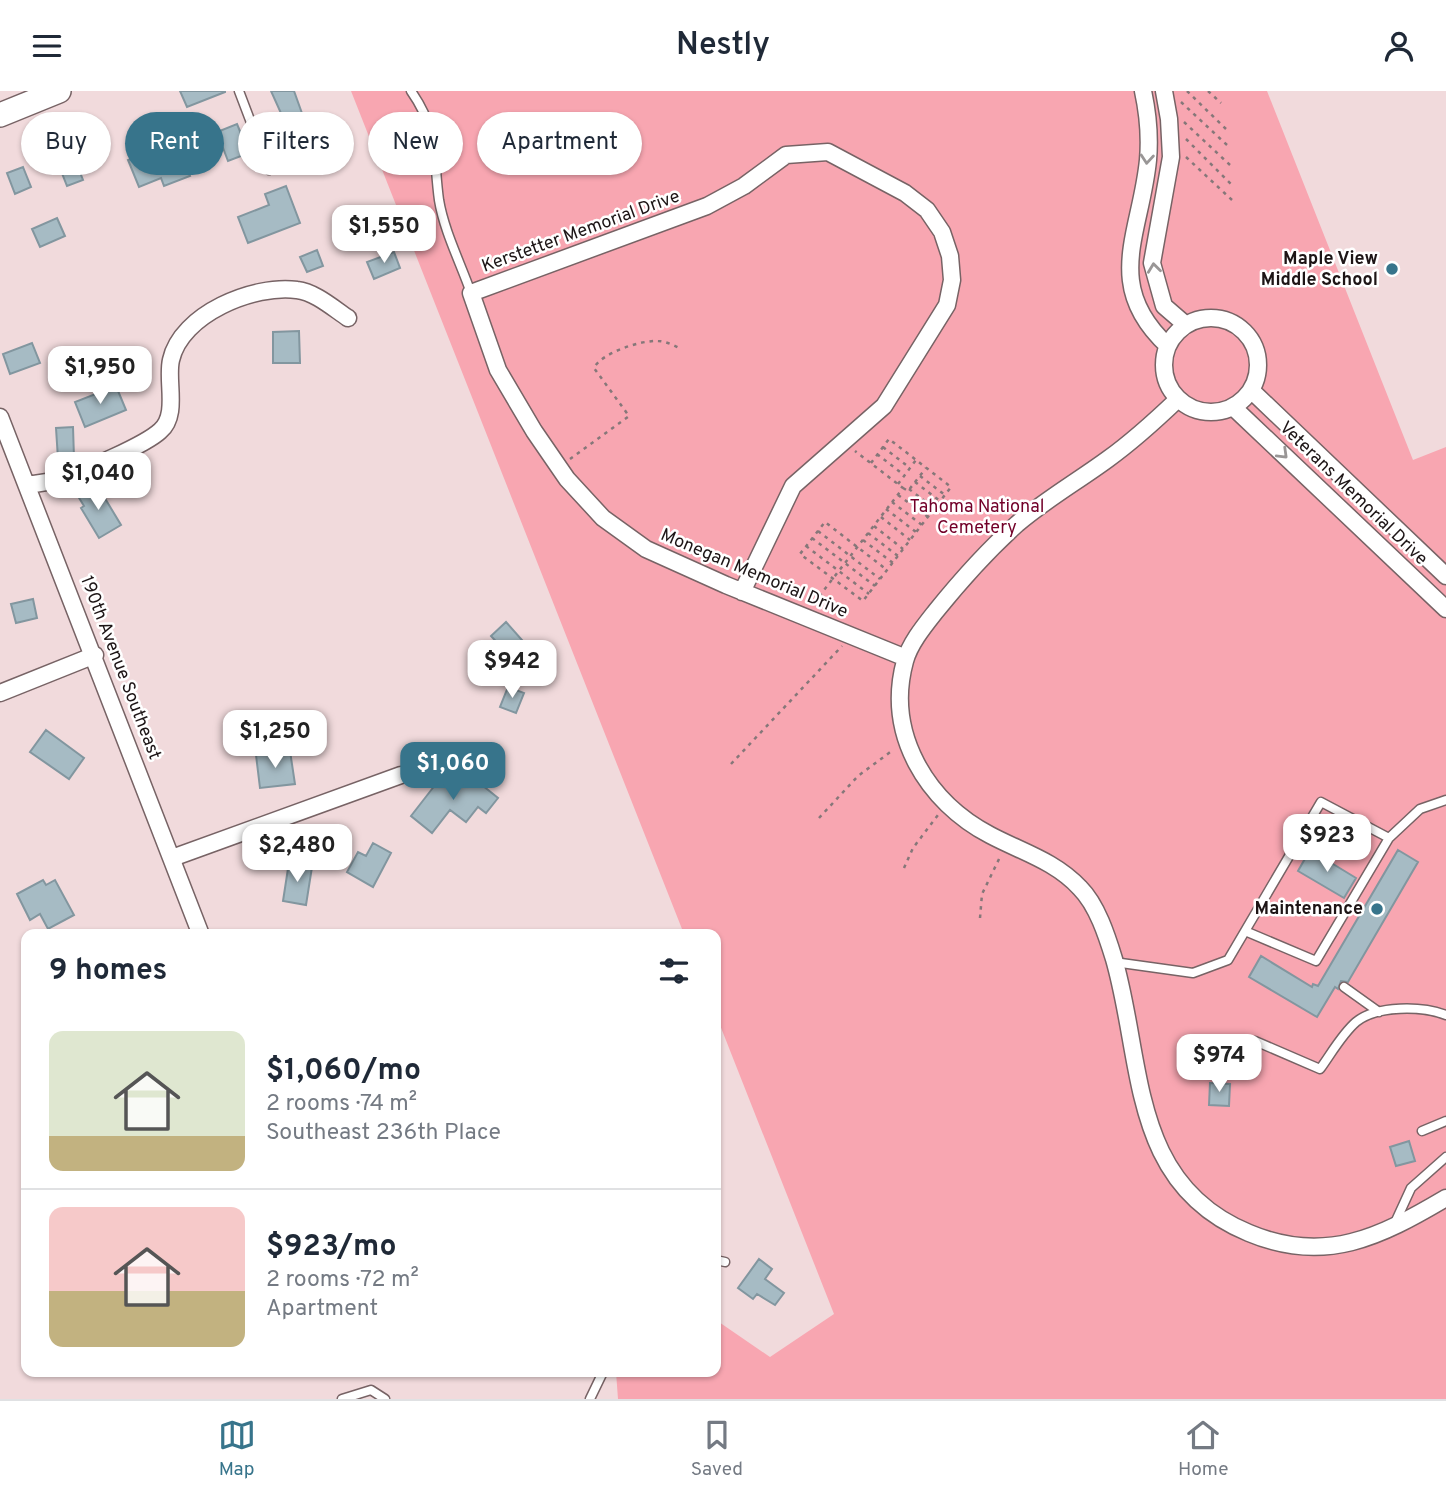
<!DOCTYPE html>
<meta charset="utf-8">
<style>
body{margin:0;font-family:Overpass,sans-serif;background:#f6f6f7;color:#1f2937;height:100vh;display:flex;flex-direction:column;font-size:26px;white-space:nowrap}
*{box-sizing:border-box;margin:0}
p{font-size:23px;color:#747a83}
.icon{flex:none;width:38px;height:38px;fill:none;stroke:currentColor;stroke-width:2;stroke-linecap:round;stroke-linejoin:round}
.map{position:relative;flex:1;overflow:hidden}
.panel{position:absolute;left:21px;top:838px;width:700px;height:448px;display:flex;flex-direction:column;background:#fff;border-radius:14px;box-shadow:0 2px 5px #0004}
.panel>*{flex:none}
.hud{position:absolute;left:21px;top:21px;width:700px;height:63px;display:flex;gap:14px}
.price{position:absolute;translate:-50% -60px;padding:0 16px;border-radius:14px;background:#fff;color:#222;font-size:23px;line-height:46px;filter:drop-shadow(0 2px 4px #0008)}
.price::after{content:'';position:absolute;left:50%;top:42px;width:21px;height:16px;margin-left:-10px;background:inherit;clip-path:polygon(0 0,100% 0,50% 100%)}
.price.on{background:#37748b;color:#fff}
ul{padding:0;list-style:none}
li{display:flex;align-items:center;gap:21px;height:175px;padding:0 28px}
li+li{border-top:2px solid #e0e1e3}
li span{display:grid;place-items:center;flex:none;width:196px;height:140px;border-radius:14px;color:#555}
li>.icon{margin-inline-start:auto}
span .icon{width:84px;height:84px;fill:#fffc;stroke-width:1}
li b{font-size:30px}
h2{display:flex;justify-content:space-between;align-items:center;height:84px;padding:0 28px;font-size:30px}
.pill{padding:0 24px;border-radius:32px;background:#fff;box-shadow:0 2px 5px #0004;font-size:24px;line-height:63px}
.pill.on{background:#37748b;color:#fff}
header{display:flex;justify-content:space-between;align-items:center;height:91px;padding:0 28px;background:#fff;font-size:32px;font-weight:600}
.tabs{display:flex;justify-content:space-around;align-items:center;height:98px;border-top:2px solid #e0e1e3;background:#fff;font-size:19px;color:#747a83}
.tabs a{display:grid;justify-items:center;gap:4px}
.tabs .on{color:#37748b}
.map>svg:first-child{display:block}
</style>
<header><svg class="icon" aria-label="menu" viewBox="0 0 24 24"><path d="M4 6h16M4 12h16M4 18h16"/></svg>Nestly<svg class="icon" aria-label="person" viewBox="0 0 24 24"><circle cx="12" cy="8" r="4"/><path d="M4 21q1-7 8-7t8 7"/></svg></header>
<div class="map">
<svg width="1446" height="1308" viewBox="0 0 1446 1308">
<rect width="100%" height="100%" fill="#f1dadc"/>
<path fill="#f8a6b1" d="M351 0H1267L1413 369 1446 356V1308H618L616 1281H716V1229L770 1266 834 1223 716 924V844L684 843Z"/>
<path fill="#a6bbc4" stroke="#82969f" stroke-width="2" d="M180 0H225V1L187 16Z
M271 0H294L313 53 280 64 274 46 289 40Z
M237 33 249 62 228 70 217 41Z
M72 61 83 89 67 95 56 67Z
M142 63 147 78 181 64 190 85 164 95 161 87 139 96 128 69Z
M23 76 31 96 15 103 7 82Z
M286 95 300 132 248 152 238 126 269 114 265 103Z
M57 127 65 145 40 156 32 138Z
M317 159 323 175 307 181 300 166Z
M394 161 400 177 374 188 367 171Z
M299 240 300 272H273V241Z
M32 252 40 272 10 283 3 263Z
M116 295 126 319 85 336 75 311Z
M73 336 74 367 58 368 56 337Z
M91 394 99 406 103 404 121 434 99 447 81 417 84 415 76 402Z
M33 508 37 527 16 532 11 513Z
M506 531 529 557 515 571 491 545Z
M508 596 524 602 516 622 500 616Z
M46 639 84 667 69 688 30 661Z
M290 660 295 693 260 697 256 664Z
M467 682 498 707 486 722 478 716 466 731 450 719 432 742 411 725 439 689 453 699Z
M373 752 391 762 373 796 347 781 358 761 366 765Z
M1310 759 1356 787 1344 807 1298 780Z
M1398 759 1418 771 1348 891 1341 890 1338 898 1335 896 1317 926 1249 886 1261 865 1312 896 1313 893 1318 895Z
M289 771 312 776 306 814 283 810Z
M43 789 46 794 55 789 74 824 48 838 40 823 30 829 17 803Z
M1210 992 1230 993 1229 1015 1209 1014Z
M1409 1050 1415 1070 1396 1075 1390 1056Z
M759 1168 772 1178 765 1188 784 1202 775 1214 757 1203 753 1208 738 1197Z"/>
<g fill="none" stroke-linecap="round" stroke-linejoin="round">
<g stroke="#776365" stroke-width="11">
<path id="service" d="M239 0 269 79
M411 0C439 40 433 65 439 109 444 140 461 173 471 202
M1245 840 1316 870 1389 747 1420 718 1446 709
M1114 871 1193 882 1228 869 1321 711 1389 747
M1344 896 1379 921
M1221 975 1236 959 1255 950 1320 978C1331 963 1342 943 1356 931 1377 914 1422 915 1446 924
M1422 1040 1446 1030
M1394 1134 1411 1097 1446 1066
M716 1169 725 1171
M342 1308 371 1299 385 1308
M590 1308 603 1281"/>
</g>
<g stroke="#776365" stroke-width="19">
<path id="minor" d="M1143 0C1148 23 1150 46 1148 69 1141 142 1102 194 1168 255
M1164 0 1169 28 1171 66 1152 172 1164 215 1186 234
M1164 274a47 47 0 1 1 94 0a47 47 0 1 1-94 0Z
M1252 300 1446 485
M1178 308C1156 329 1133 350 1108 368 1078 390 1045 409 1017 433 988 459 961 489 936 520 925 534 910 552 905 570 885 643 927 711 990 744 1022 761 1055 770 1080 797 1097 814 1107 845 1114 868 1144 972 1129 1093 1249 1142 1325 1174 1380 1146 1446 1107
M1233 316 1446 518
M0 326 201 844
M27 394C39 392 53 391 64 387 84 380 145 354 160 340 179 324 166 290 171 269 181 223 254 193 297 199 315 201 333 217 348 227
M742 501 793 395 884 315 947 214 952 189 950 165 942 141 927 119 905 102 828 61 786 64 744 95 707 115 471 202 498 279 534 340 567 388 603 427 646 458 726 494 906 567
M0 602 95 564
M172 767 401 684"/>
</g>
<g stroke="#776365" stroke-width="26">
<path id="secondary" d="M0 24 59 0"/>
</g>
<path stroke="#867779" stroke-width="2.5" stroke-dasharray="3.5 5" stroke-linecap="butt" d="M1187 0 1226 38
M1208 0 1221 12
M1181 11 1227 54
M1184 31 1230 74
M1186 48 1233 95
M1186 66 1232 109
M883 356 910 377
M877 363 904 384
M570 368 629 325 594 277C601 262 641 249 658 250 665 250 673 254 679 257
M871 372 889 348 951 396 863 510 800 463 825 431 887 479
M920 385 945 404
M915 391 940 410
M898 393 916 369
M903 397 908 400 926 377
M909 398 934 417
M898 404 928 426
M892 411 922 434
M886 418 916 441
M881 426 910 449
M874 435 903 458
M818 440 880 488
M868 442 898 465
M812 447 875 495
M863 449 893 472
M806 455 869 503
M814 512 903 397 855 360
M731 673 842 555
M819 727 858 685 893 659
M904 777 913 757 938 724
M980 827 982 803 1001 764"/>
<use href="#service" stroke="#fff" stroke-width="8"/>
<use href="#minor" stroke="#fff" stroke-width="16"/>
<use href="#secondary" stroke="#fff" stroke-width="23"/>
</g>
<defs><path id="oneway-chevron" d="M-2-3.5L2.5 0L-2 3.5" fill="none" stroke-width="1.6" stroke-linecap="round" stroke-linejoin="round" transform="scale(1.75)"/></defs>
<g stroke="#999696">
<use href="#oneway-chevron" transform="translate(1147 68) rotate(95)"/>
<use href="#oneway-chevron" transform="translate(1154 177) rotate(-97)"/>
<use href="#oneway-chevron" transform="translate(1283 363) rotate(44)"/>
</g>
<g fill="#37748b" stroke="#fff" stroke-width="2.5">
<circle cx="1392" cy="178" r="7"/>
<circle cx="1377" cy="818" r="7"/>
</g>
<g text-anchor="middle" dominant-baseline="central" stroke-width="5" stroke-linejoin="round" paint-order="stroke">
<g font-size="18" fill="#1d1516" stroke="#fff">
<text transform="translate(581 141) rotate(-20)">Kerstetter Memorial Drive</text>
<text transform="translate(1353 403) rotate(44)">Veterans Memorial Drive</text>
<text transform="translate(754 483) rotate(23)">Monegan Memorial Drive</text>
<text transform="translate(120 577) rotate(69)">190th Avenue Southeast</text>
</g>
<g font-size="18" font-weight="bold" fill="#1d1516" stroke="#fff" text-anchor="end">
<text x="1378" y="168">Maple View<tspan x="1378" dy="21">Middle School</tspan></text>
<text x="1363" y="818">Maintenance</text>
</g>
<g font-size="18" fill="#720029" stroke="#fff">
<text x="977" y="416">Tahoma National<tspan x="977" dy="21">Cemetery</tspan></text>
</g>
</g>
</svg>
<b class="price" style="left:384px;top:174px">$1,550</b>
<b class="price" style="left:100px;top:315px">$1,950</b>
<b class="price" style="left:98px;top:421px">$1,040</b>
<b class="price" style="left:512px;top:609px">$942</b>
<b class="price" style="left:275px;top:679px">$1,250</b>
<b class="price on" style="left:453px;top:711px">$1,060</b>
<b class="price" style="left:1327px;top:783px">$923</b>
<b class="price" style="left:297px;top:793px">$2,480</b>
<b class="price" style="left:1219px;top:1003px">$974</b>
<div class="hud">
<a class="pill">Buy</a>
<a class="pill on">Rent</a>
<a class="pill">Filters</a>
<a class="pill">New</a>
<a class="pill">Apartment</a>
</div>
<section class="panel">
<h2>9 homes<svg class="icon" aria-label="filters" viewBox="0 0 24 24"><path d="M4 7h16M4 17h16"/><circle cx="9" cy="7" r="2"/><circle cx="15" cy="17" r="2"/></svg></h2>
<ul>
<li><span style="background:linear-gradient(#dfe7d0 75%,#c2b280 0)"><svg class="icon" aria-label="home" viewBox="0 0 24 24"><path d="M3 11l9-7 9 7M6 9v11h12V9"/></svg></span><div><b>$1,060/mo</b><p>2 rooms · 74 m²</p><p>Southeast 236th Place</p></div></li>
<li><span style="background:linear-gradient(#f6c9c9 60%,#c2b280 0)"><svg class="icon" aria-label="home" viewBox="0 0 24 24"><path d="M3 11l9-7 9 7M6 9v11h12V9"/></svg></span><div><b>$923/mo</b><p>2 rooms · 72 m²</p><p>Apartment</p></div></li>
</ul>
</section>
</div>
<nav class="tabs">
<a class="on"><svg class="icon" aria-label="map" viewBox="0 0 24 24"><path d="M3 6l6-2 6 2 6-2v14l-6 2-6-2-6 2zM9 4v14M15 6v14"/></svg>Map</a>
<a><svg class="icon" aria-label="saved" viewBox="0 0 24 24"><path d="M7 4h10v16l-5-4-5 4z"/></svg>Saved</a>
<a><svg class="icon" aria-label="home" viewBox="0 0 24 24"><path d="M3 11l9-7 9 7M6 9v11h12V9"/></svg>Home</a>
</nav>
